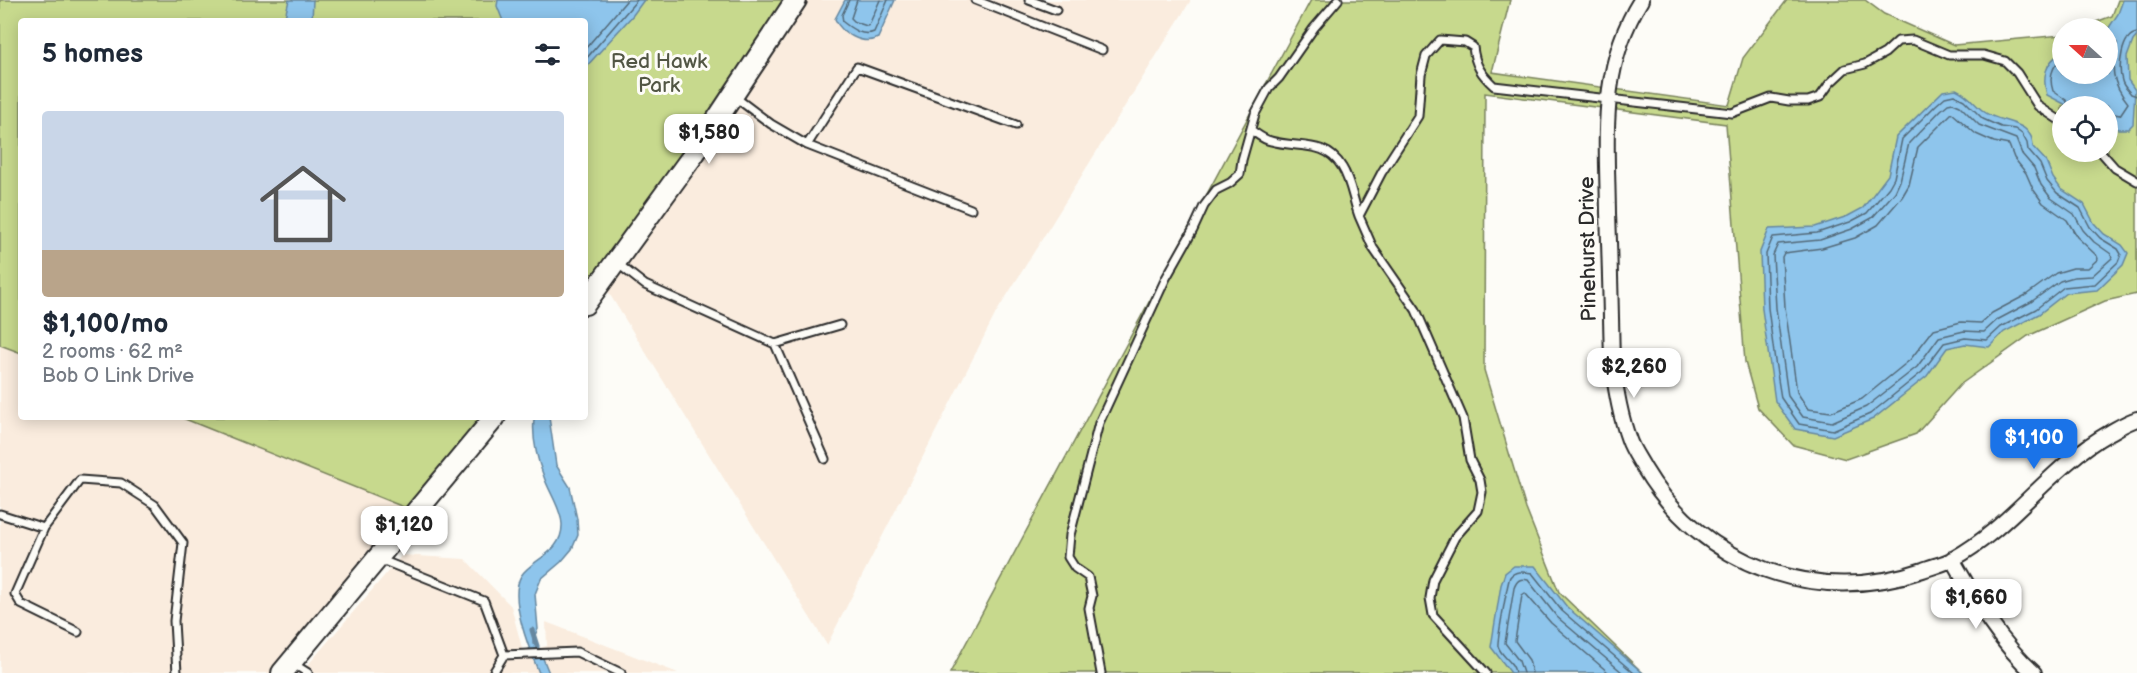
<!DOCTYPE html>
<meta charset="utf-8">
<style>
body{margin:0;font-family:"Balsamiq Sans",sans-serif;background:#f2f2f3;color:#1f2937;height:100vh;display:flex;flex-direction:column;font-size:22px;white-space:nowrap}
*{box-sizing:border-box;margin:0}
p{font-size:20px;color:#747a83}
.icon{flex:none;width:33px;height:33px;fill:none;stroke:currentColor;stroke-width:2;stroke-linecap:round;stroke-linejoin:round}
.map{position:relative;flex:1;overflow:hidden}
.drawer{position:absolute;left:18px;top:18px;width:570px;height:402px;display:flex;flex-direction:column;background:#fff;border-radius:6px;box-shadow:0 3px 15px #0003}
.drawer>*{flex:none}
.needle{width:39px;rotate:291deg}
.fabs{position:absolute;left:2052px;top:18px;display:grid;gap:12px}
.fabs a{display:grid;place-items:center;width:66px;height:66px;border-radius:50%;background:#fff;box-shadow:0 3px 15px #0003;font-size:30px}
.price{position:absolute;translate:-50% -51px;padding:0 14px;border-radius:12px;background:#fff;color:#222;font-size:20px;line-height:39px;filter:drop-shadow(0 2px 3px #0008)}
.price::after{content:'';position:absolute;left:50%;top:36px;width:18px;height:14px;margin-left:-9px;background:inherit;clip-path:polygon(0 0,100% 0,50% 100%)}
.price.current{background:#1a73e8;color:#fff}
ul{padding:0;list-style:none}
li{display:grid;align-content:center;gap:12px;height:318px;padding:0 24px}
li+li{border-top:2px solid #e0e1e3}
li span{display:grid;place-items:center;height:186px;border-radius:6px;color:#555}
li>.icon{margin-inline-start:auto}
span .icon{width:108px;height:108px;fill:#fffc;stroke-width:1}
li b{font-size:26px}
h2{display:flex;justify-content:space-between;align-items:center;height:72px;padding:0 24px;font-size:26px}
.map>svg:first-child{display:block}
</style>
<div class="map">
<svg width="2137" height="673" viewBox="0 0 2137 673">
<rect width="100%" height="100%" fill="#fdfcf7"/>
<filter id="ink" filterUnits="userSpaceOnUse"><feTurbulence type="fractalNoise" baseFrequency=".0167" numOctaves="2"/><feDisplacementMap in="SourceGraphic" scale="12" xChannelSelector="R" yChannelSelector="G"/><feConvolveMatrix kernelMatrix="1 2 1 2 8 2 1 2 1" color-interpolation-filters="sRGB"/></filter>
<g filter="url(#ink)">
<path fill="#faecde" d="M799 0H1191L996 313 827 645 607 290Z
M0 345 21 353V417H180L408 509 272 673H0Z
M402 555 465 559 511 606 523 652 547 646 546 622 678 673H301Z"/>
<path fill="#c7d98d" stroke="#79825c" stroke-width="1.5" fill-rule="evenodd" d="M0 0H795L585 304V21H21V353L0 345Z
M1311 0H1510L1492 72 1729 105 1743 58 1787 0H1865L1884 14 1954 45 2062 35V74H2108V28H2080L2112 16 2118 0H2137V294L2105 301 2028 336 1961 384 1916 434 1846 459 1793 445 1758 408 1745 362 1726 124 1485 93 1484 370 1526 509 1559 592 1643 673H950ZM2062 106H2108V152H2062Z
M180 417H493L416 512Z"/>
<path fill="#8ec5ec" stroke="#66879f" stroke-width="1.5" d="M289 0H313L312 21H284Z
M498 0H644L633 15 585 68V21H503L497 6Z
M845 0H895L878 38C863 46 841 33 835 19Z
M2123 0H2137V36L2133 41 2127 57 2128 80 2135 90 2133 124 2128 129H2118L2108 125V106H2068L2047 95C2042 78 2045 61 2062 53V74H2108V29L2118 14Z
M1956 89C1971 96 1974 105 1986 113 2003 124 2033 120 2033 147L2046 161 2053 178 2061 189 2084 204 2094 223 2104 234 2122 245 2128 253 2123 265 2097 290 2066 293 2039 314 2004 332 1989 347 1965 344 1947 348 1927 376 1873 419 1833 436 1795 429 1775 401 1762 309 1760 252 1769 229 1815 227 1848 216 1863 208 1888 175 1896 137 1943 91Z
M538 417H549L556 465 570 487 577 519 578 535 572 549 561 562 541 579 535 594 538 629 533 639V644L538 646 549 673H539C530 651 508 598 521 576 531 559 563 554 562 524 561 508 549 492 544 477 537 459 532 439 534 419Z
M1514 566H1535L1567 607 1643 673H1511L1491 647 1501 585 1505 573Z"/>
<g fill="none" stroke-linecap="round" stroke-linejoin="round">
<path stroke="#536978" stroke-width="1.5" d="M849 0 842 15 843 22C852 29 863 37 874 32L888 0
M857 0 851 18 855 22 867 26 869 25 880 0
M2137 33C2121 35 2118 68 2122 81 2123 86 2128 90 2131 94L2137 96
M2108 42 2114 41 2117 43C2111 69 2111 82 2128 103L2120 115 2108 113
M585 49 627 0
M2062 59C2051 66 2049 79 2053 91L2066 100 2069 106
M585 60 637 0
M1954 95 1964 100 1983 119 2001 127 2015 129 2022 134 2027 143 2028 150 2040 164 2047 181 2057 193 2080 208 2090 227 2100 238 2118 249 2121 254 2118 262 2095 284 2064 287 2036 309 2001 327 1987 340 1965 338 1944 343 1922 372 1870 414 1833 430 1799 424 1781 398 1775 361 1768 308 1766 254 1773 237 1817 233 1850 222 1867 213 1889 187 1894 178 1902 139 1936 105 1945 97Z
M1953 103 1960 106 1979 125 2016 139 2022 154 2034 168 2041 185 2051 198 2074 214 2083 230 2094 242 2111 254 2112 258 2092 276 2074 277 2060 281 2031 302 1997 320 1984 332 1964 331 1939 337 1917 367 1866 407 1832 422 1803 417 1788 396 1783 360 1776 308 1773 255 1778 244 1820 240 1852 229 1872 218 1895 192 1900 181 1909 143 1941 110 1948 104Z
M1952 113 1976 134 1994 142 2009 145 2014 158 2026 173 2033 189 2043 203 2067 220 2077 237 2097 256 2098 259 2088 268H2073L2056 273 2026 295 1992 313 1981 323 1961 322 1934 329 1910 360 1862 399 1831 412 1808 409 1797 392 1785 307 1782 257 1784 253 1822 248 1855 238 1878 225 1902 197 1909 185 1918 147Z
M1515 673C1514 661 1501 657 1498 646 1497 642 1508 580 1510 577 1515 570 1525 572 1532 573L1562 611 1634 673
M1523 673 1519 661 1505 643 1514 588C1517 580 1520 578 1528 580L1557 617 1623 673
M1532 673 1529 660 1515 641 1522 595 1525 593 1551 623 1609 673"/>
<path stroke="#66879f" stroke-width="5" d="M532 630 537 646"/>
<g stroke="#2b2b2b" stroke-width="11">
<path id="lane" d="M975 0 1102 50
M1029 0 1056 10
M735 97 771 124 807 145 857 67 1016 125
M1251 130C1257 134 1264 140 1271 141 1298 149 1325 139 1342 167 1351 181 1353 200 1359 216
M807 145 971 209
M2101 152 2115 168 2137 181
M617 263 645 285 775 344 825 459
M775 344 840 325
M0 514 44 528
M379 559 484 601 504 655
M78 632 21 604 15 594 44 528 80 480 121 483 155 505 183 543 174 621 177 673
M504 655 577 652 621 673
M292 663 308 673
M493 673 504 655
M1101 673 1089 608 1092 596 1088 577 1075 568 1068 557 1070 535 1099 423 1166 278 1193 230 1204 206 1216 190 1230 183 1240 174 1242 160 1255 114 1269 88 1279 78 1314 28 1338 0
M1486 673 1433 615 1430 598 1433 580 1455 537 1478 511 1482 492 1480 480 1470 460 1463 418 1416 310 1373 248 1359 216 1382 172 1418 116 1421 75 1426 56 1440 40 1465 42 1473 47C1475 65 1481 74 1494 86L1732 113 1771 98 1789 101H1808L1820 97 1830 83 1845 69 1865 64 1885 53 1898 41 1913 40 1949 55H1984L2005 61 2017 73 2038 106 2062 122"/>
</g>
<g stroke="#2b2b2b" stroke-width="18">
<path id="street" d="M1641 0C1599 67 1607 138 1608 213 1610 264 1611 314 1612 364 1616 389 1620 416 1629 440 1632 449 1639 459 1644 468 1702 566 1817 607 1923 570 1933 566 1944 564 1953 559 2013 526 2049 467 2109 433 2118 428 2127 422 2137 419
M1952 559C1976 601 1998 641 2034 673"/>
</g>
<g stroke="#2b2b2b" stroke-width="24">
<path id="secondary" d="M585 304 694 154 796 0
M282 673 495 417"/>
</g>
<use href="#lane" stroke="#fdfcf7" stroke-width="7"/>
<use href="#street" stroke="#fdfcf7" stroke-width="14"/>
<use href="#secondary" stroke="#fdfcf7" stroke-width="20"/>
</g>
</g>
<g text-anchor="middle" dominant-baseline="central" stroke-width="6" stroke-linejoin="round" paint-order="stroke">
<g font-size="21" fill="#525644" stroke="#fdfcf7">
<text x="659" y="61">Red Hawk<tspan x="659" dy="24">Park</tspan></text>
</g>
<g font-size="21" fill="#2b2b2b" stroke="#fdfcf7">
<text transform="translate(1588 249) rotate(-91)">Pinehurst Drive</text>
</g>
</g>
</svg>
<div class="fabs">
<a><svg class="needle" viewBox="-14 -14 28 28"><path d="M0-13l5 13h-10z" fill="#e53935"/><path d="M0 13l5-13h-10z" fill="#747a83"/></svg></a>
<a><svg class="icon" aria-label="locate" viewBox="0 0 24 24"><circle cx="12" cy="12" r="6"/><path d="M12 2v4M12 18v4M2 12h4M18 12h4"/></svg></a>
</div>
<b class="price" style="left:709px;top:165px">$1,580</b>
<b class="price" style="left:1634px;top:399px">$2,260</b>
<b class="price current" style="left:2034px;top:470px">$1,100</b>
<b class="price" style="left:404px;top:557px">$1,120</b>
<b class="price" style="left:1976px;top:630px">$1,660</b>
<section class="drawer">
<h2>5 homes<svg class="icon" aria-label="filters" viewBox="0 0 24 24"><path d="M4 7h16M4 17h16"/><circle cx="9" cy="7" r="2"/><circle cx="15" cy="17" r="2"/></svg></h2>
<ul>
<li><span style="background:linear-gradient(#c9d6e8 75%,#b9a48a 0)"><svg class="icon" aria-label="home" viewBox="0 0 24 24"><path d="M3 11l9-7 9 7M6 9v11h12V9"/></svg></span><div><b>$1,100/mo</b><p>2 rooms · 62 m²</p><p>Bob O Link Drive</p></div></li>
</ul>
</section>
</div>
